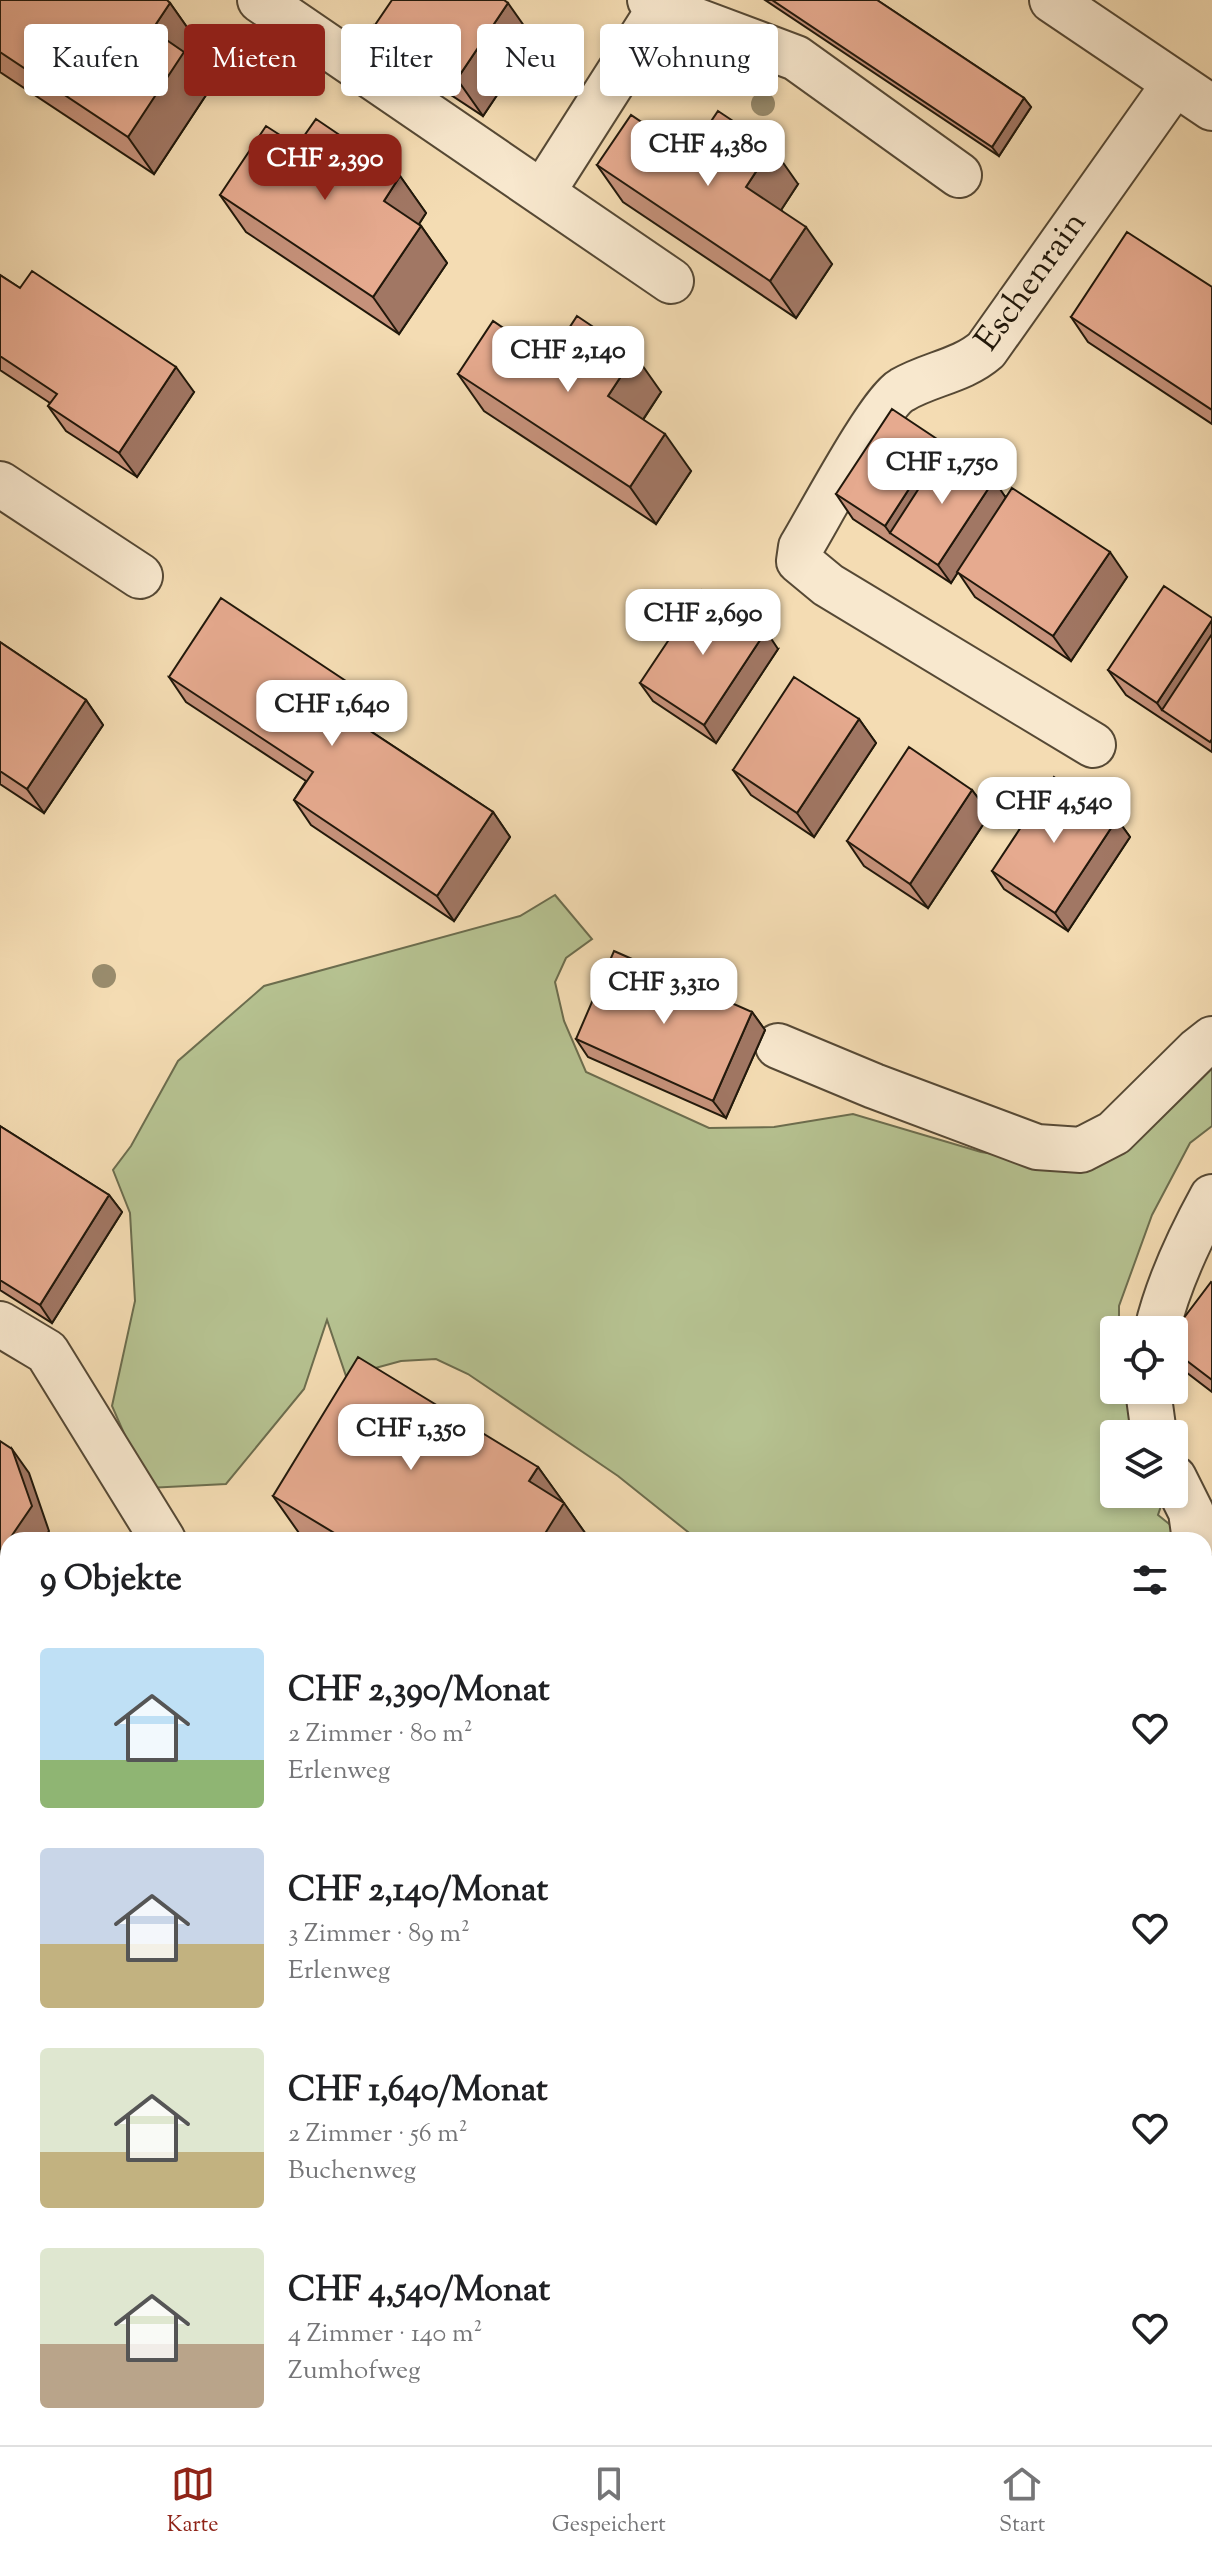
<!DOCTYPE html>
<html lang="de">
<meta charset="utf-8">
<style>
body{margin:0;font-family:"Sorts Mill Goudy",serif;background:#f6f6f6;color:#202124;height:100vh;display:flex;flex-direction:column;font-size:30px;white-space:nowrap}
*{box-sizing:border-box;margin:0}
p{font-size:26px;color:#757577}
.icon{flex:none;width:44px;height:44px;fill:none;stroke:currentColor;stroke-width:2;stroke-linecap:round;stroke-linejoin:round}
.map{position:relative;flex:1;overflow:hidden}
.details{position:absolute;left:0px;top:1532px;width:1212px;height:914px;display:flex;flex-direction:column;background:#fff;border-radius:24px 24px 0 0;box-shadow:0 4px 12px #0003}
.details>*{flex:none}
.hud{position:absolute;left:24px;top:24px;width:800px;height:72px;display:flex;gap:16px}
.buttons{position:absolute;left:1100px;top:1316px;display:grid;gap:16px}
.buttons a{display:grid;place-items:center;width:88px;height:88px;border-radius:8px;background:#fff;box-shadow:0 4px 12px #0003;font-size:40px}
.price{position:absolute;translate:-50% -68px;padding:0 18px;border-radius:16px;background:#fff;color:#222;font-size:26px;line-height:52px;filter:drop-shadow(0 2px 4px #0008)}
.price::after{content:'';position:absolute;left:50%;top:48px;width:24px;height:18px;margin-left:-12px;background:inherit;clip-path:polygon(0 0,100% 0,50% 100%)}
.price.on{background:#8f2418;color:#fff}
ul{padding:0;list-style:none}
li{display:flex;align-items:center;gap:24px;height:200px;padding:0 40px}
li span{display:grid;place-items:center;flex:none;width:224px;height:160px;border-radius:8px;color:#555}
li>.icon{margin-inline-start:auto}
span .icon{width:96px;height:96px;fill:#fffc;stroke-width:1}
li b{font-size:34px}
h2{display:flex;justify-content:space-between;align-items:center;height:96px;padding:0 40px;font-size:34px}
.tag{padding:0 28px;border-radius:8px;background:#fff;box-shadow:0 4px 12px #0003;font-size:28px;line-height:72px}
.tag.on{background:#8f2418;color:#fff}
.tabs{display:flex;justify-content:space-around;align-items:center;height:112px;border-top:2px solid #e0e0e0;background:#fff;font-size:22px;color:#757577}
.tabs a{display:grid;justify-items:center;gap:4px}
.tabs .on{color:#8f2418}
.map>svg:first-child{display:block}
</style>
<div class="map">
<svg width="1212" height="2445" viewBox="0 0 1212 2445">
<rect width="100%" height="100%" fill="#f4dcb3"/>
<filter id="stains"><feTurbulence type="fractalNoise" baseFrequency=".0025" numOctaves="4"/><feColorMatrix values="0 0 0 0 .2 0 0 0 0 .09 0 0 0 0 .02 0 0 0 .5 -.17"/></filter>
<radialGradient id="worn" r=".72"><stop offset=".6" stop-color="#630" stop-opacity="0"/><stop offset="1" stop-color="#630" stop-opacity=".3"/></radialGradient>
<path fill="#b6c291" stroke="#6c6d4e" stroke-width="2" d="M555 895 592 939 566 958 555 982 564 1021 586 1072 709 1128 774 1127 853 1114 981 1152 1082 1168 1212 1053V1126L1190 1143 1152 1215 1119 1306V1330H1114V1390H1127L1143 1434H1114V1494H1165L1158 1515 1183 1535 1184 1540H698L618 1476 468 1374 436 1359 401 1361 346 1376 327 1320 304 1389 226 1484 148 1488 112 1406 135 1301 130 1213 113 1170 131 1146 178 1061 264 986 520 916Z
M1204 1640 1212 1689V1862L1204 1857Z"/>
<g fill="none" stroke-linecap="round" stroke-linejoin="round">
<g stroke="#564935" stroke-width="48">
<path id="minor" d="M260 0 671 281
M650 0 660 7 796 58 959 175
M1052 0 1212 108
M542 193 665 0
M0 484 140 576
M1093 745 828 585 799 561 801 547C818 519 880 402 902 390 929 374 962 371 986 350L1175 83
M778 1046 874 1086 1037 1147 1081 1150 1114 1133 1198 1050 1212 1039
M0 1324 47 1352 163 1540
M1157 1330C1168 1283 1189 1239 1212 1197
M1148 1390 1154 1434
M1174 1478 1191 1512 1195 1540
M0 2168 8 2173
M1204 2184 1212 2189
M434 2438 445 2445"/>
</g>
<use href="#minor" stroke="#f8e8ce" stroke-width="44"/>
</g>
<g fill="#998c6d">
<circle cx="763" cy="104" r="12"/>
<circle cx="104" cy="976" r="12"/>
</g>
<path fill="#c6927b" stroke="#21180b" stroke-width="2" d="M0 0 170 3 196 40 186 55 210 89 154 174 0 72Z
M765 0H877L1024 98 1031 107 999 156Z
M375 25 534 40 483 116 401 62Z
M297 146 400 176 426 213 419 224 421 226 447 263 399 334 246 232 220 195Z
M689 154 798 184 781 210 832 264 796 318 623 202 597 165Z
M0 275 20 288 194 392 137 477 66 431 48 406 50 403 0 370Z
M1212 287V424L1088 342 1071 317Z
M549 359 661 392 643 420 691 471 656 524 484 411 458 374Z
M945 448 1006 497 1127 577 1071 661 975 597 958 572 951 583 853 519 836 494Z
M1212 620V752L1126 695 1108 670Z
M0 642 86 700 103 725 44 813 0 784Z
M778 649 716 743 653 701 640 683Z
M169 677 382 718 372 732 493 812 510 837 454 921 311 825 294 800 306 781 186 702Z
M859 719 876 743 814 837 751 795 733 770Z
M972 790 990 814 928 908 864 866 847 841Z
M1117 819 1130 837 1068 931 1004 889 992 871Z
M752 1012 765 1030 726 1118 588 1057 576 1039Z
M0 1126 109 1195 122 1212 52 1323 0 1290Z
M1212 1283V1392L1182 1369 1174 1358V1331Z
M538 1467 590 1540H311L299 1533 273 1496Z
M0 1880 8 1885V2043L0 2038Z
M57 2438H242L253 2445H62Z
M668 2438H741L736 2445H680Z
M1172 2438H1204L1212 2445H1177Z"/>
<path fill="#a17764" stroke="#21180b" stroke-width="2" d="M170 3 196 40 186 55 210 89 154 174 128 137 152 30Z
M508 3 534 40 483 116 457 79Z
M1024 98 1031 107 999 156 992 147Z
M772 147 798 184 772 224 746 187Z
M400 176 426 213 410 238 384 201Z
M421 226 447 263 399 334 373 297Z
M806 227 832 264 796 318 770 281Z
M635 355 661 392 634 433 608 396Z
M176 367 194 392 137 477 119 453Z
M665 434 691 471 656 524 630 487Z
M940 441 958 466 890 533 885 526Z
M994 480 1006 498 951 583 938 565Z
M1110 552 1127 577 1071 661 1053 636Z
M1212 620V671L1162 710 1157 703Z
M766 631 778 649 716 743 704 725Z
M364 693 382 718 366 742 349 717Z
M86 700 103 725 44 813 27 789Z
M859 719 876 743 814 837 797 813Z
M972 790 990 814 928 908 910 884Z
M493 812 510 837 454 921 437 896Z
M1117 819 1130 837 1068 931 1055 913Z
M752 1012 765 1030 726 1118 713 1101Z
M109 1195 122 1212 52 1323 40 1305Z
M12 1449 29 1473 49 1531 43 1540H9Z
M538 1467 564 1503 590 1540H541L529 1481Z
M8 1541V1592L0 1604V1553Z
M699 2438H741L736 2445H704Z
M888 2438H895L900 2445H884Z"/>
<path fill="#e6aa8f" stroke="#21180b" stroke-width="2" d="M0 0H167L170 3 152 30 184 52 128 137 0 52Z
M392 0H504L508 3 457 79 375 25Z
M772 0H877L1024 98 992 147Z
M718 111 772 147 746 187 806 227 770 281 597 165 631 115 689 154Z
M316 119 400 176 384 201 421 226 373 297 220 195 266 126 297 146Z
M1127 232 1212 287V410L1071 317Z
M32 271 176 367 119 453 48 406 57 394 0 356V275L20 288Z
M577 316 635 355 608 396 665 434 630 487 458 374 493 321 549 359Z
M892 409 940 441 885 526 836 494Z
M945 448 994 480 938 565 890 533Z
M1012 488 1110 552 1053 636 957 572Z
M1164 586 1212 618V620L1157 703 1108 670Z
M702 590 766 631 704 725 640 683Z
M221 598 364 693 349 717 493 812 437 896 294 800 313 772 169 677Z
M1212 634V739L1210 742 1162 710Z
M0 642 86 700 27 789 0 771Z
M794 677 859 719 797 813 733 770Z
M909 747 972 790 910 884 847 841Z
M1054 777 1117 819 1055 913 992 871Z
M614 951 752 1012 713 1101 576 1039Z
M0 1126 109 1195 40 1305 0 1280Z
M1211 1282 1212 1283V1380L1174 1351V1331Z
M358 1357 538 1467 529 1481 564 1503 541 1540H346L273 1496Z
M0 1441 12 1449 32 1506 0 1553Z
M0 1880 8 1885V2022L0 2017Z
M1204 2357 1212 2362V2445H1203L1192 2438H1204Z
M82 2438H242L253 2445H93Z
M838 2438H888L884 2445H833Z"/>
<g text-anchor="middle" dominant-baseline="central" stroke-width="6" stroke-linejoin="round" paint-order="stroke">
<g font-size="34" fill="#21180b" stroke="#f8e8ce">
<text transform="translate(1032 282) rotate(-54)">Eschenrain</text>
</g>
</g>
<rect width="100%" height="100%" filter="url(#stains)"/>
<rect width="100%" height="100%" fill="url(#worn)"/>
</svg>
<div class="buttons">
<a><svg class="icon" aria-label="locate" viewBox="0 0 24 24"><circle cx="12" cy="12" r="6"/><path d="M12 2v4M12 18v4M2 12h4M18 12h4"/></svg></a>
<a><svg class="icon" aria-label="layers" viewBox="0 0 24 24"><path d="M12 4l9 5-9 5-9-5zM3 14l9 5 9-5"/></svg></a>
</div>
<b class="price" style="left:708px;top:188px">CHF 4,380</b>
<b class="price on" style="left:325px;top:202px">CHF 2,390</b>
<b class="price" style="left:568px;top:394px">CHF 2,140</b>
<b class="price" style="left:942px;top:506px">CHF 1,750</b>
<b class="price" style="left:703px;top:657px">CHF 2,690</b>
<b class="price" style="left:332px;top:748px">CHF 1,640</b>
<b class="price" style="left:1054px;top:845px">CHF 4,540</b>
<b class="price" style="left:664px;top:1026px">CHF 3,310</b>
<b class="price" style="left:411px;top:1472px">CHF 1,350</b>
<div class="hud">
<a class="tag">Kaufen</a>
<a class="tag on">Mieten</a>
<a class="tag">Filter</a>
<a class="tag">Neu</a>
<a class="tag">Wohnung</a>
</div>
<section class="details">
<h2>9 Objekte<svg class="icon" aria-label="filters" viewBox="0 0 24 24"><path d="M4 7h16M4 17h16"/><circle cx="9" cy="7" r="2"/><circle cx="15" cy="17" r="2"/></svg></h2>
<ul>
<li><span style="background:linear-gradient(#bfe0f5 70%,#8fb573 0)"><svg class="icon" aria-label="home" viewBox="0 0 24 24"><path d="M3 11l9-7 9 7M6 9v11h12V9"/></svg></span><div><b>CHF 2,390/Monat</b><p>2 Zimmer · 80 m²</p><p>Erlenweg</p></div><svg class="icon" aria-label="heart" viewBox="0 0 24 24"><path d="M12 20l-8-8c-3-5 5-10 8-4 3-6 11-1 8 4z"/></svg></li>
<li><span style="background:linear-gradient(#c9d6e8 60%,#c2b280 0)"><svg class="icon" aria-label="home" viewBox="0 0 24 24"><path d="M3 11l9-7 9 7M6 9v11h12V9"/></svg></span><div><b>CHF 2,140/Monat</b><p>3 Zimmer · 89 m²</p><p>Erlenweg</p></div><svg class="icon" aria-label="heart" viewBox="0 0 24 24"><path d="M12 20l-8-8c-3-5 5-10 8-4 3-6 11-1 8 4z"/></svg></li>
<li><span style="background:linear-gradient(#dfe7d0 65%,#c2b280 0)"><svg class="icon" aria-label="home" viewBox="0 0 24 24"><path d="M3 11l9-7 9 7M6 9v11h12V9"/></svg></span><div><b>CHF 1,640/Monat</b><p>2 Zimmer · 56 m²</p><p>Buchenweg</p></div><svg class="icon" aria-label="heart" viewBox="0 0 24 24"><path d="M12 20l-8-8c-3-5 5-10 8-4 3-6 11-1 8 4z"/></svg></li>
<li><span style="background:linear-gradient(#dfe7d0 60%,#b9a48a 0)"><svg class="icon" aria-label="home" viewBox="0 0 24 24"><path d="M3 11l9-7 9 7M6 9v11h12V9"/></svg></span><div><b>CHF 4,540/Monat</b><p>4 Zimmer · 140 m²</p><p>Zumhofweg</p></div><svg class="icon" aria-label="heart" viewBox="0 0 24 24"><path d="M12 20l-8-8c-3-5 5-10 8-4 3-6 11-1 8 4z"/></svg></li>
</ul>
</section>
</div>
<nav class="tabs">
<a class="on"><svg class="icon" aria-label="map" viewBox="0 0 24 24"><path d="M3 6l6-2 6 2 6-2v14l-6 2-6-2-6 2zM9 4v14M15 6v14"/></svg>Karte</a>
<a><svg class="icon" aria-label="saved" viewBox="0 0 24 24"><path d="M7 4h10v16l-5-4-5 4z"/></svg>Gespeichert</a>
<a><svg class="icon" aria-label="home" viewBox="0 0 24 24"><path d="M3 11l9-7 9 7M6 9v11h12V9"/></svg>Start</a>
</nav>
